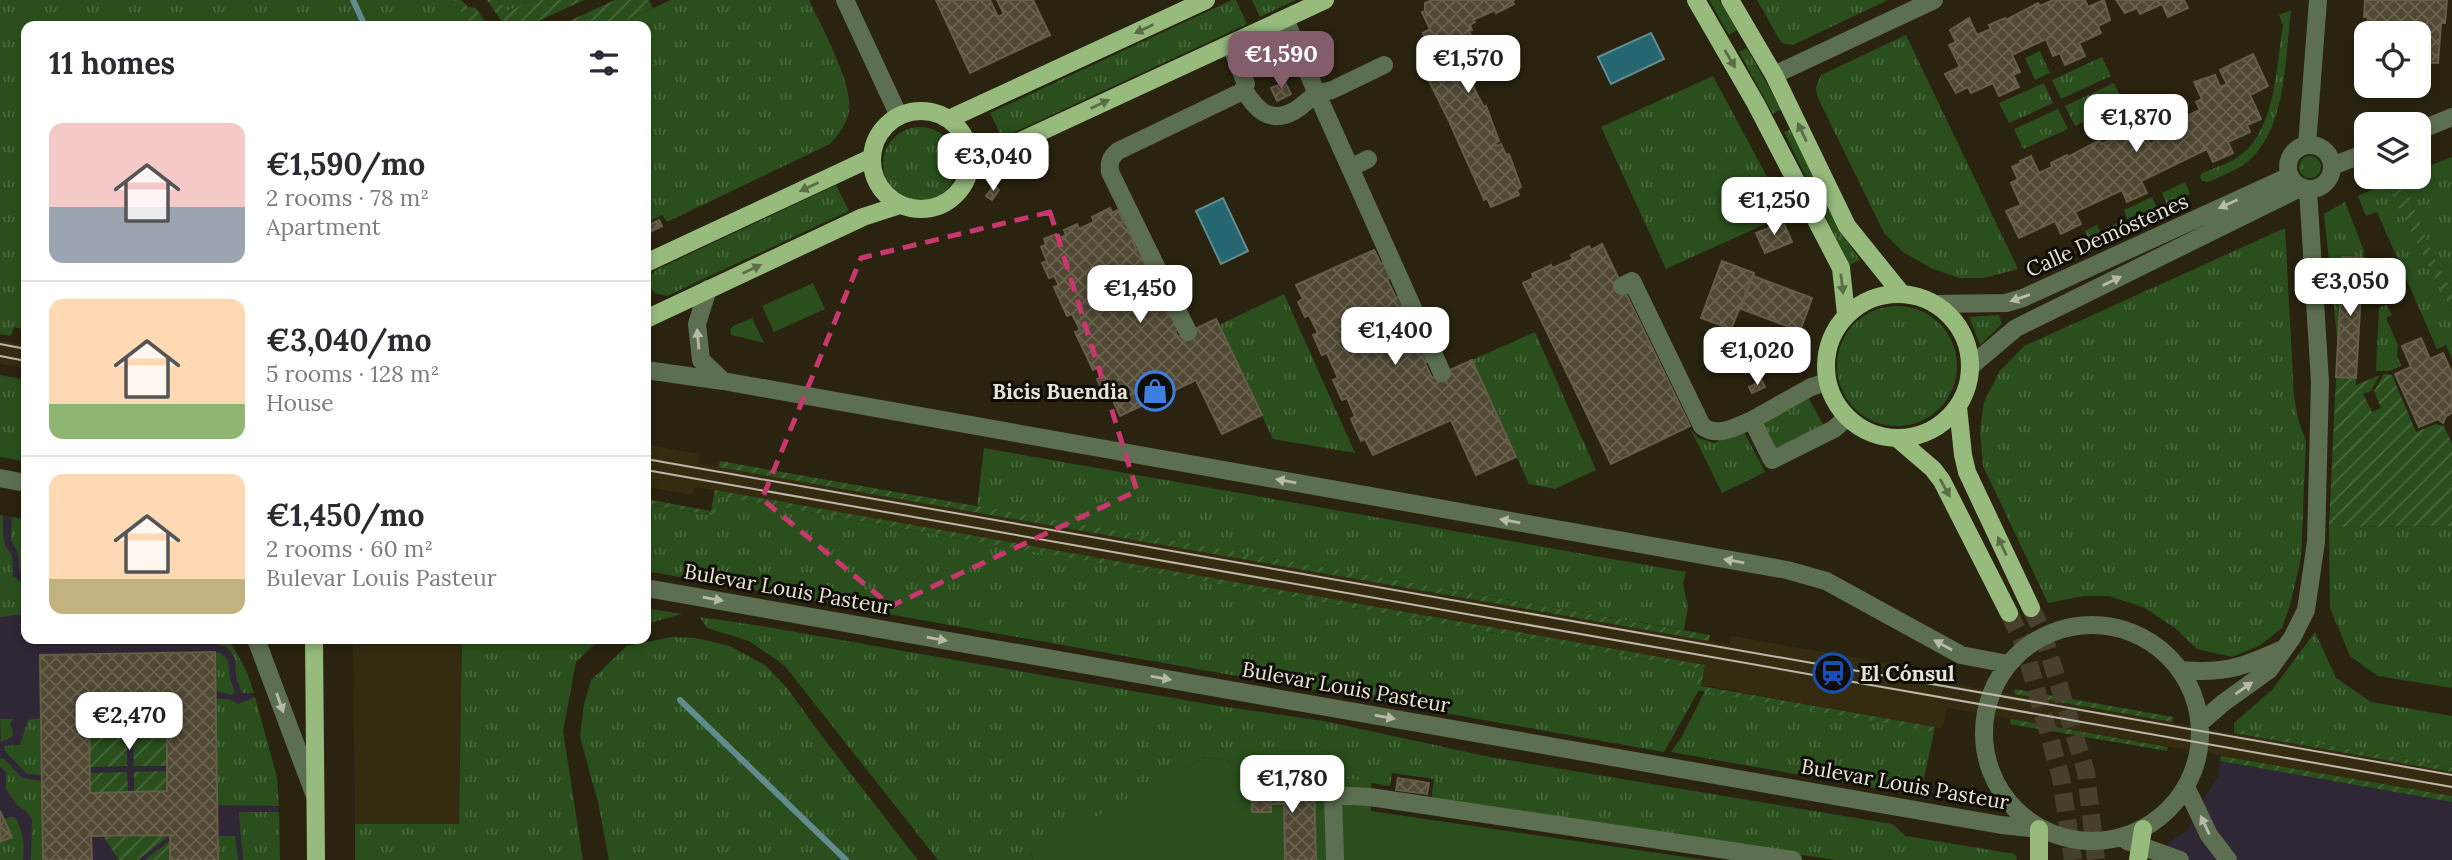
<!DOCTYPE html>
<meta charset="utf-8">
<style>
body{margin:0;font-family:Lora,serif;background:#f2f2f3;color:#2b2b33;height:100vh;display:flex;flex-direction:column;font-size:26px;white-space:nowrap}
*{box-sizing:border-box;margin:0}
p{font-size:23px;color:#7c7c81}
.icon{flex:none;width:38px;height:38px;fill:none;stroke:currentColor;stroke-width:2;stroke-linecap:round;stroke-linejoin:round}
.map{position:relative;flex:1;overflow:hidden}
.panel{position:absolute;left:21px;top:21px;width:630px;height:623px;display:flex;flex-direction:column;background:#fff;border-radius:14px;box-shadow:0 4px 10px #0003}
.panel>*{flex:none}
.fabs{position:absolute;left:2354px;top:21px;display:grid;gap:14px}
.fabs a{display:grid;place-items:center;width:77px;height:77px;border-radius:14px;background:#fff;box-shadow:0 4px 10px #0003;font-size:35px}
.price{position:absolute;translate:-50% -60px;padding:0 16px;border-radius:14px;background:#fff;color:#222;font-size:23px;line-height:46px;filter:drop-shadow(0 2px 4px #0008)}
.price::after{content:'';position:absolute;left:50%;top:42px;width:21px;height:16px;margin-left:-10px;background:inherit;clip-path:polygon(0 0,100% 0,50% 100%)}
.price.active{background:#845d6d;color:#fff}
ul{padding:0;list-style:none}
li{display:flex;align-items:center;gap:21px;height:175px;padding:0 28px}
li+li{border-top:2px solid #e1e1e2}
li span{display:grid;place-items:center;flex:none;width:196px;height:140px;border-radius:14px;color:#555}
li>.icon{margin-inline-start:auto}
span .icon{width:84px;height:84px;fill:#fffc;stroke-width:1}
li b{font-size:30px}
h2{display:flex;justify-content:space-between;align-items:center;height:84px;padding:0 28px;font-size:30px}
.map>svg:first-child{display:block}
</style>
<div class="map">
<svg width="2452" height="860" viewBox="0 0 2452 860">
<defs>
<pattern id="grass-tufts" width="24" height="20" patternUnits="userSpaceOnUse" patternTransform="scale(1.75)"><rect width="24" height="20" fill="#2a4f1d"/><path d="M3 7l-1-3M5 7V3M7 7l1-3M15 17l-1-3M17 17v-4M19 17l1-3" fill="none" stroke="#49683d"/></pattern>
<pattern id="garden-furrows" width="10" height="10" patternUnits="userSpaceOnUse" patternTransform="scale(1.75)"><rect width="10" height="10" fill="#2a4f1d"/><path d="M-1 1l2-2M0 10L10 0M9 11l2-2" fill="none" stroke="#49683d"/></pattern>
<pattern id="building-cross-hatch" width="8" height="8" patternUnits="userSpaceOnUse" patternTransform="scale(1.75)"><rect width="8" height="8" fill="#514934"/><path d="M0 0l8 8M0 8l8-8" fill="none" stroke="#6a6351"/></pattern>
</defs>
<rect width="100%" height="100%" fill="#2a230f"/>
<path fill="#342b10" d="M0 340 26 345V368L0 364Z
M646 444 700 454 699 463 1730 644 1732 636 1934 671 1933 680 2452 772V796L1948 708 1942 729 1701 685 1705 665 695 487 692 495 646 487Z
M353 639H462L459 824H355Z"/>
<path fill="#302736" d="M0 515 26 519V639H229L247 672 277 777 280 860H0Z
M2220 761 2452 802V860H2163L2169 842 2187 831 2197 809 2218 777Z"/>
<path fill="url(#grass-tufts)" d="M0 0H454L471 26H26V330L14 327 11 336 0 334Z
M499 0H531L506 12Z
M671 0H809C822 28 853 83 849 111 847 124 838 135 830 144L667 222 662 215 646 223V26H614Z
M1232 0H1236L1247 24 1002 138 990 113Z
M1252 0H1296L1260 17Z
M1709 0H1719L1737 30 1729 35Z
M1757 0H1888L1793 45 1782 43 1778 37Z
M2291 10C2285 58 2287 136 2242 166 2232 172 2219 177 2208 182L2202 181 2200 177 2202 173C2214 168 2228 164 2238 157 2276 132 2276 66 2283 25L2279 15Z
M1906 35 2018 269 1984 278H1959L1931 268 1903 252 1884 233 1817 96 1816 87 1821 75Z
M1747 48 1781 109 1773 114 1739 52Z
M2040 51 2050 73 2035 80 2025 58Z
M2102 57 2111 76 2061 99 2052 80Z
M1713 76 1787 214 1666 269 1601 127Z
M2044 83 2053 103 2009 123 1999 103Z
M2114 83 2123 103 2075 126 2065 106Z
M2058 109 2068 129 2023 149 2014 129Z
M883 164a37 37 0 1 1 74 0a37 37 0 1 1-74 0Z
M1791 129 1846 240 1860 260 1849 265 1784 132Z
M2299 167a11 11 0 1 1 22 0a11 11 0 1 1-22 0Z
M2452 157V291L2436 262 2401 177H2418L2419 170Z
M2185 182 2190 194 2167 206 2162 193Z
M2386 183 2452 311V359L2446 345 2437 349 2377 212 2366 216 2358 196Z
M836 185 849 211 667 296 655 293 651 289V275L656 270Z
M2152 197 2158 210 2129 224 2124 210Z
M2345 202 2364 251 2363 258 2343 257 2338 346 2324 214Z
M2120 222 2122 226 2089 241 2085 231 2097 225 2100 231Z
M2285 228 2294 396 2298 419 2306 441 2301 558 2290 605 2282 628 2259 646 2232 657 2197 649 2175 628 2145 608 2109 596H2083L2048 603 1983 466 1980 432 1984 402 1999 372 2024 346Z
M1284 294 1355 453 1273 439 1219 325Z
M2387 305 2392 315 2386 318 2398 345 2397 357 2402 366 2389 371H2376L2379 307Z
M1837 366a60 60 0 1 1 120 0a60 60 0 1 1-120 0Z
M1999 315 2002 324 1980 345 1969 317Z
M1535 332 1596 470 1555 489 1529 484 1472 360Z
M0 375 26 380V462L0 457Z
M1808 397 1824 426 1777 451 1762 421Z
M1691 430 1698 438 1714 443 1743 430 1765 472 1722 493Z
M984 448 1686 572 1683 584 1688 607 1684 630 977 507Z
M718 496 1699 669 1696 690H1699L1664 752 646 571V504L714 516Z
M0 515H3V534L5 546 12 555 13 576 26 585V614L0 617Z
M12 517 26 519V576L19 568 18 553 11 540Z
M2452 526V688L2378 676 2350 656 2330 608 2329 527Z
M646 608 682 614 646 624Z
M700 617 767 627 1213 705 1324 721 1490 757 1892 824 1906 836 2015 854 2017 860H1836L1431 801 1434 779 1392 773 1390 786 1206 757 1031 853 1033 860H938L784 665 749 641 707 628Z
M2315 632 2336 678 2371 702 2452 716V767L2234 729V723L2272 690Z
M672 637 696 638 730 646 765 665 787 688 824 739 918 860H609L598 802 580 737 584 704 591 680 627 646Z
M205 639H229L247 672 254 693H242L236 677 235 659 229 649Z
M462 639H600L576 662 563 731 583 860H355V824H459Z
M215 652C233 656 227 667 231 681 232 685 234 688 234 693L232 695 216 691Z
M1705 691 1934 732 1920 796 1671 752 1681 738Z
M255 697 277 777 279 806 217 805 216 699H229L238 704Z
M41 718 42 775 27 774 4 750 5 746 20 745 28 720Z
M0 719H14L10 723 13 732 12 737 1 742Z
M0 758 4 759 22 778 42 781 43 860H31L32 820 27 812 16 804 6 789V772L0 766Z
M239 812H279L280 860H243Z
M10 817 16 818C23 834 25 843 23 860H0V842L12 837 4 819Z
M218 836H235L238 860H218Z"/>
<path fill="#2a4f1d" d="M813 283 825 309 774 332 762 306Z
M752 318 764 343 731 335 730 329 733 326Z
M1206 757 1371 782V811L1706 860H1033L1031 852Z"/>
<path fill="url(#garden-furrows)" d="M454 0H461L468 7 476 8 488 26H471Z
M487 0H499L507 12 531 0H584L530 25C521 19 515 23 505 26Z
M615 0H649L653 8 614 26H558Z
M2401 177 2436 262 2452 291V311L2386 183Z
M2384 374 2392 375 2416 432 2436 424 2444 426 2452 444V526L2329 527 2336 377 2356 378V385L2380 375 2371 391 2363 394 2372 412 2381 408 2374 391Z
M720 461 1710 635 1709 641 718 467Z
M715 490 1705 665 1701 686 1935 727 1934 732 1696 690 1699 669 718 496 715 516 646 504V499L711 511Z
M2015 689 2173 717 2172 722 2014 694Z
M2011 719 2168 747 2167 751 2010 724Z
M2234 729 2452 767V772L2234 733Z
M167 732V766H134L133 733Z
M127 733V766L89 767V734Z
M2221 756 2452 796V802L2220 761Z
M167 771V791L134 792V772Z
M127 772 128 792 90 793 89 773Z
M170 835 138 860H119L103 836Z
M170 841V860H146V859Z"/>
<path fill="#256670" stroke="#608c8f" stroke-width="2" d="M1651 33 1664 59 1611 84 1598 57Z
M1223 198 1248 251 1221 264 1196 211Z"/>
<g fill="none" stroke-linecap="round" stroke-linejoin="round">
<path stroke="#608c8f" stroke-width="6" d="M353 0 365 26
M680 700 846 860"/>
</g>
<path fill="url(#building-cross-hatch)" stroke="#655d48" stroke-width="2" fill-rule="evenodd" d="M936 0H990L998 17 1004 14 997 0H1033L1050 35 970 73Z
M1432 0H1515L1512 1 1514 4 1496 13 1495 10 1473 20 1475 22 1470 25 1472 30 1469 31 1473 40 1458 47 1472 76 1469 77 1477 94 1473 96 1474 98 1478 96 1484 107 1486 106 1499 141 1495 143 1496 146 1501 144 1506 155 1509 154 1521 187 1517 190 1519 195 1491 207 1487 198 1484 200 1483 197 1449 121 1421 65 1439 56 1431 40 1427 42 1423 33 1430 29 1422 12 1425 11V3Z
M2053 0H2085L2088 7 2104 0 2110 20 2098 26 2101 33 2079 43 2085 56 2065 65 2060 53 2053 56 2046 39 2012 55 2020 72 2013 75 2019 87 1999 96 1993 83 1971 93 1968 87 1956 93 1945 74 1960 67 1949 45 1956 42 1950 30 1969 18 1977 35 1991 29 1989 25 2005 18 2006 20 2038 3 2040 6Z
M2116 0H2184L2188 8 2168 17 2162 4 2140 14 2137 8 2125 13Z
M2365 0H2447L2445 23H2441L2438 63 2418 62V33H2366L2368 17H2364Z
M2253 54 2268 86 2250 95 2261 119 2247 125 2250 132 2228 142 2233 153 2213 162 2207 149 2141 181 2147 193 2127 202 2122 190 2075 212 2081 224 2061 234 2055 221 2019 238 2006 211 2021 205 2011 183 2018 179 2012 167 2021 163 2020 161 2031 156 2039 173 2052 167 2051 163 2067 155 2068 157 2100 140 2101 144 2115 138 2107 120 2128 113 2133 125 2140 122 2150 144 2179 130 2175 121 2200 110 2196 102 2202 99 2194 82 2215 75 2220 87 2227 84 2220 70Z
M1285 82 1291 94 1277 101 1271 88Z
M994 186 999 190 992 200 986 196Z
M1110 208 1112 213 1118 210 1125 224 1130 222 1137 237 1132 239 1136 249 1141 247 1154 275 1150 278 1157 293 1162 291 1180 329 1175 331 1178 337 1216 319 1262 415 1222 434 1196 380 1120 416 1109 392 1104 394 1097 379 1102 377 1097 368 1093 370 1075 332 1080 330 1072 314 1067 316 1054 287 1059 285 1054 276 1049 278 1042 263 1047 261 1041 247 1046 244 1044 239 1056 234 1059 238 1066 235 1064 230 1077 224 1079 229 1094 222 1092 217Z
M659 220 662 226 648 233 646 226Z
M1783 222 1792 242 1765 253 1756 233Z
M1602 244 1690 426 1611 464 1523 283 1534 278 1532 274 1551 265 1552 268 1557 266 1573 259 1571 255 1589 246 1591 250Z
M1374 250 1381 264 1385 262 1392 277 1387 279 1396 298 1401 296 1410 316 1405 318 1416 343 1421 341 1430 360 1425 363 1432 378 1472 360 1516 457 1476 475 1451 420 1373 455 1365 439 1361 441 1351 419 1355 416 1347 398 1342 400 1338 391 1333 380 1338 378 1327 353 1322 355 1313 335 1318 333 1309 315 1305 317 1298 302 1303 299 1296 285Z
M2343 257 2363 258 2356 378 2336 377Z
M1722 261 1754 273 1731 329 1701 318Z
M1753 276 1812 298 1800 331 1741 309Z
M2421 338 2430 359 2443 353 2452 373V413L2446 416 2443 423 2438 419 2419 427 2395 374 2411 367 2402 346Z
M1762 381 1765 387 1752 393 1749 387Z
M215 652 218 860H170V835L91 836 92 860H43L40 655ZM167 715V791L90 793 89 716Z
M1398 778 1429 783 1427 794 1396 790Z
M1314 780 1316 860H1285L1284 804H1271V812H1252V790H1270L1269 781Z
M0 811 12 837 0 842Z"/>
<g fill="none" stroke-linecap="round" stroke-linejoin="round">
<path stroke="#47402d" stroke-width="18" stroke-dasharray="18 9" stroke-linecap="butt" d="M2031 608 2042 631 2086 772 2096 860
M2009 613 2023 642 2061 778 2073 860"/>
<path stroke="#5d6f51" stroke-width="18" d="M845 0 899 116
M1285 19 1317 94 1332 90 1384 65
M1774 75 1934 0
M1243 89C1256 108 1268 125 1294 111 1302 107 1308 99 1317 94L1442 373
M2418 131 2452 117
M2307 145 2318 0
M2288 167a22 22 0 1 1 44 0a22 22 0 1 1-44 0Z
M2332 166 2366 153
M1350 168 1368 159
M1622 286 1632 281 1702 426C1718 438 1735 427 1752 420L1772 460 1834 429 1846 418
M708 289 697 324 701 360 723 381
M1935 304 2006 303 2023 298 2290 176
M1188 332 1110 172C1109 162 1110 158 1118 151L1241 92 1246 84 1230 44
M1971 366 2016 328 2302 187
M646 370 723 381 1787 570 1826 581 1961 655 2008 664
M1752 420 1811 387 1827 382
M0 478 26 483
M646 588 2001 825 2039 829
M1984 733a108 108 0 1 1 216 0a108 108 0 1 1-216 0Z
M256 639 315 796
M2180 670C2225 674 2243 667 2283 649
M2200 723 2223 703 2269 670 2292 638 2306 610 2316 542 2320 382 2308 189
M2186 787 2209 835 2228 860
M2127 841 2180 860
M1335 860 1333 795 1370 797 1793 860"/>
<path stroke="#96bb7d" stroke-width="18" d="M1696 0 1756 104 1841 268 1846 314
M1730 0 1774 75 1847 226 1901 293
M872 160a49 49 0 1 1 98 0a49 49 0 1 1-98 0Z
M949 119 1206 0
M971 164 1325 0
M646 263 871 158
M1826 366a72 72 0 1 1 144 0a72 72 0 1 1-144 0Z
M646 319 863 217 900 205
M1958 407 1963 455 1967 472 2031 608
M1898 439 1933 469 1942 481 2009 613
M314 639 316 860
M2039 829V860
M2138 860 2143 829"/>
<path stroke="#bdb8aa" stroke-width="2" d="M0 344 26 349
M0 356 26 361
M646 459 2452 775
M646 470 2452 787"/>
</g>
<defs><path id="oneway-solid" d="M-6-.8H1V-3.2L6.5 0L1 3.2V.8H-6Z" transform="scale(1.75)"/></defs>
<g fill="#5a6d47">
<use href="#oneway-solid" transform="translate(1144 29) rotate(155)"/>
<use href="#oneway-solid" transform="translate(1730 59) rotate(60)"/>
<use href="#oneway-solid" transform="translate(1100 104) rotate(-25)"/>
<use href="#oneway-solid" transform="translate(1802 132) rotate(-115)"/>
<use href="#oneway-solid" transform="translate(809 187) rotate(155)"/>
<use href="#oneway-solid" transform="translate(752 269) rotate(-25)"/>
<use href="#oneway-solid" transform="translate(1842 284) rotate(83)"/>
<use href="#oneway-solid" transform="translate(1945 488) rotate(61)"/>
<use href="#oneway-solid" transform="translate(2002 546) rotate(-115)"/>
</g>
<g fill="#b8bba9">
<use href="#oneway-solid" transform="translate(2228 204) rotate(156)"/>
<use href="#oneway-solid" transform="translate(2112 281) rotate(-26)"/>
<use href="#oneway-solid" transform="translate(2020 298) rotate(161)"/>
<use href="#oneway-solid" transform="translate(698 339) rotate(-95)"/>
<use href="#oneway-solid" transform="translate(1286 481) rotate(-170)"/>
<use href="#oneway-solid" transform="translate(1510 521) rotate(-170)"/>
<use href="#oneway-solid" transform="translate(1734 561) rotate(-170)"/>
<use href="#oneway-solid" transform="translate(713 599) rotate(10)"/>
<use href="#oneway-solid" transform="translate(937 639) rotate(10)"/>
<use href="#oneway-solid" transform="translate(1943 645) rotate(-151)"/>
<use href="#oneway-solid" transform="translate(1161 678) rotate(10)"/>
<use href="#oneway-solid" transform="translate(2244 688) rotate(-35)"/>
<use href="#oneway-solid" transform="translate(280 703) rotate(71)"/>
<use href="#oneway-solid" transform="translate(1385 717) rotate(10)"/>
<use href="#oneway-solid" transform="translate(2205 825) rotate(-115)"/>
</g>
<path fill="none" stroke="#c8376e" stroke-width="5" stroke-dasharray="14 9" stroke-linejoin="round" d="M1050 212 1137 491 891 606 762 499 861 258Z"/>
<defs>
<g id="shop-ring" transform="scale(2.0125)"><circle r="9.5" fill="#100d05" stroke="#3f7fe0" stroke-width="1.5"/><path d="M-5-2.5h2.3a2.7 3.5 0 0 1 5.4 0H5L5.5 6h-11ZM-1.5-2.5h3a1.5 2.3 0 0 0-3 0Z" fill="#3f7fe0"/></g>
<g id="station-ring" transform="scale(2.0125)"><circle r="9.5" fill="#100d05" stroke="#1a4fb4" stroke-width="1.5"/><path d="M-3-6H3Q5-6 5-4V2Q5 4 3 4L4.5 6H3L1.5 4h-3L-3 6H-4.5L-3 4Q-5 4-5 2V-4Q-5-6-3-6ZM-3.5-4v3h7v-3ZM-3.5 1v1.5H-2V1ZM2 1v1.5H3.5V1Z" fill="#1a4fb4"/></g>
</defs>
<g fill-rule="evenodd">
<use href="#shop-ring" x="1155" y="391"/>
<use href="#station-ring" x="1833" y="673"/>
</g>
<g text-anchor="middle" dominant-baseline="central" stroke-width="6" stroke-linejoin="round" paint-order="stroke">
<g font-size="21" fill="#e9e4d8" stroke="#100d05">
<text transform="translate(2107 235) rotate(-24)">Calle Demóstenes</text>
<text transform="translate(788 589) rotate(10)">Bulevar Louis Pasteur</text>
<text transform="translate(1346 687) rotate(10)">Bulevar Louis Pasteur</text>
<text transform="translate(1905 784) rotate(10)">Bulevar Louis Pasteur</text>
</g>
<g font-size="21" font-weight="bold" fill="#e9e4d8" stroke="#100d05" text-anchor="end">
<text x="1128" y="391">Bicis Buendia</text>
<text x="1860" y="673" text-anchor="start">El Cónsul</text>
</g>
</g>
</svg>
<div class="fabs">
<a><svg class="icon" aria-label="locate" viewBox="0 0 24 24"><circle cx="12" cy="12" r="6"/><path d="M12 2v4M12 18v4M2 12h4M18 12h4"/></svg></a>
<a><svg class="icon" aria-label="layers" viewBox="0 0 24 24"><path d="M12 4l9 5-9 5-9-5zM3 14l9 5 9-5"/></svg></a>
</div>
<b class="price active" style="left:1281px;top:91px">€1,590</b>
<b class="price" style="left:1468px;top:95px">€1,570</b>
<b class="price" style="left:2136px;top:154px">€1,870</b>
<b class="price" style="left:993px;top:193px">€3,040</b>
<b class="price" style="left:1774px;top:237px">€1,250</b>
<b class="price" style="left:2350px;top:318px">€3,050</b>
<b class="price" style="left:1140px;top:325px">€1,450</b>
<b class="price" style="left:1395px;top:367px">€1,400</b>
<b class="price" style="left:1757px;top:387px">€1,020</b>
<b class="price" style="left:129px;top:752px">€2,470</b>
<b class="price" style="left:1292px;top:815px">€1,780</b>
<section class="panel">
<h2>11 homes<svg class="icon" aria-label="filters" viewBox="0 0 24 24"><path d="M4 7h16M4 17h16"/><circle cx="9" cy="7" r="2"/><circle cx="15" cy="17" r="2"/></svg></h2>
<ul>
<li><span style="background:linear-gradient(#f6c9c9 60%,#9aa5b1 0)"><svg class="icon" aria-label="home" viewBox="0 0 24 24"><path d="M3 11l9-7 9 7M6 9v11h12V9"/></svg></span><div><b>€1,590/mo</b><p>2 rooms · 78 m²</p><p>Apartment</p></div></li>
<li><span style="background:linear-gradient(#ffd9b3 75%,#8fb573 0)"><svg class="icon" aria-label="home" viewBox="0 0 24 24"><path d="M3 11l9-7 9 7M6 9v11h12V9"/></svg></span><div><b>€3,040/mo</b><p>5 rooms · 128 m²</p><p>House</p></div></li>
<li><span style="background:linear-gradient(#ffd9b3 75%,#c2b280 0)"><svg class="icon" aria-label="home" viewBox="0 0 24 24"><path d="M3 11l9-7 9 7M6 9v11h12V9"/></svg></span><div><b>€1,450/mo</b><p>2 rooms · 60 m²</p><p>Bulevar Louis Pasteur</p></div></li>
</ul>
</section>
</div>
